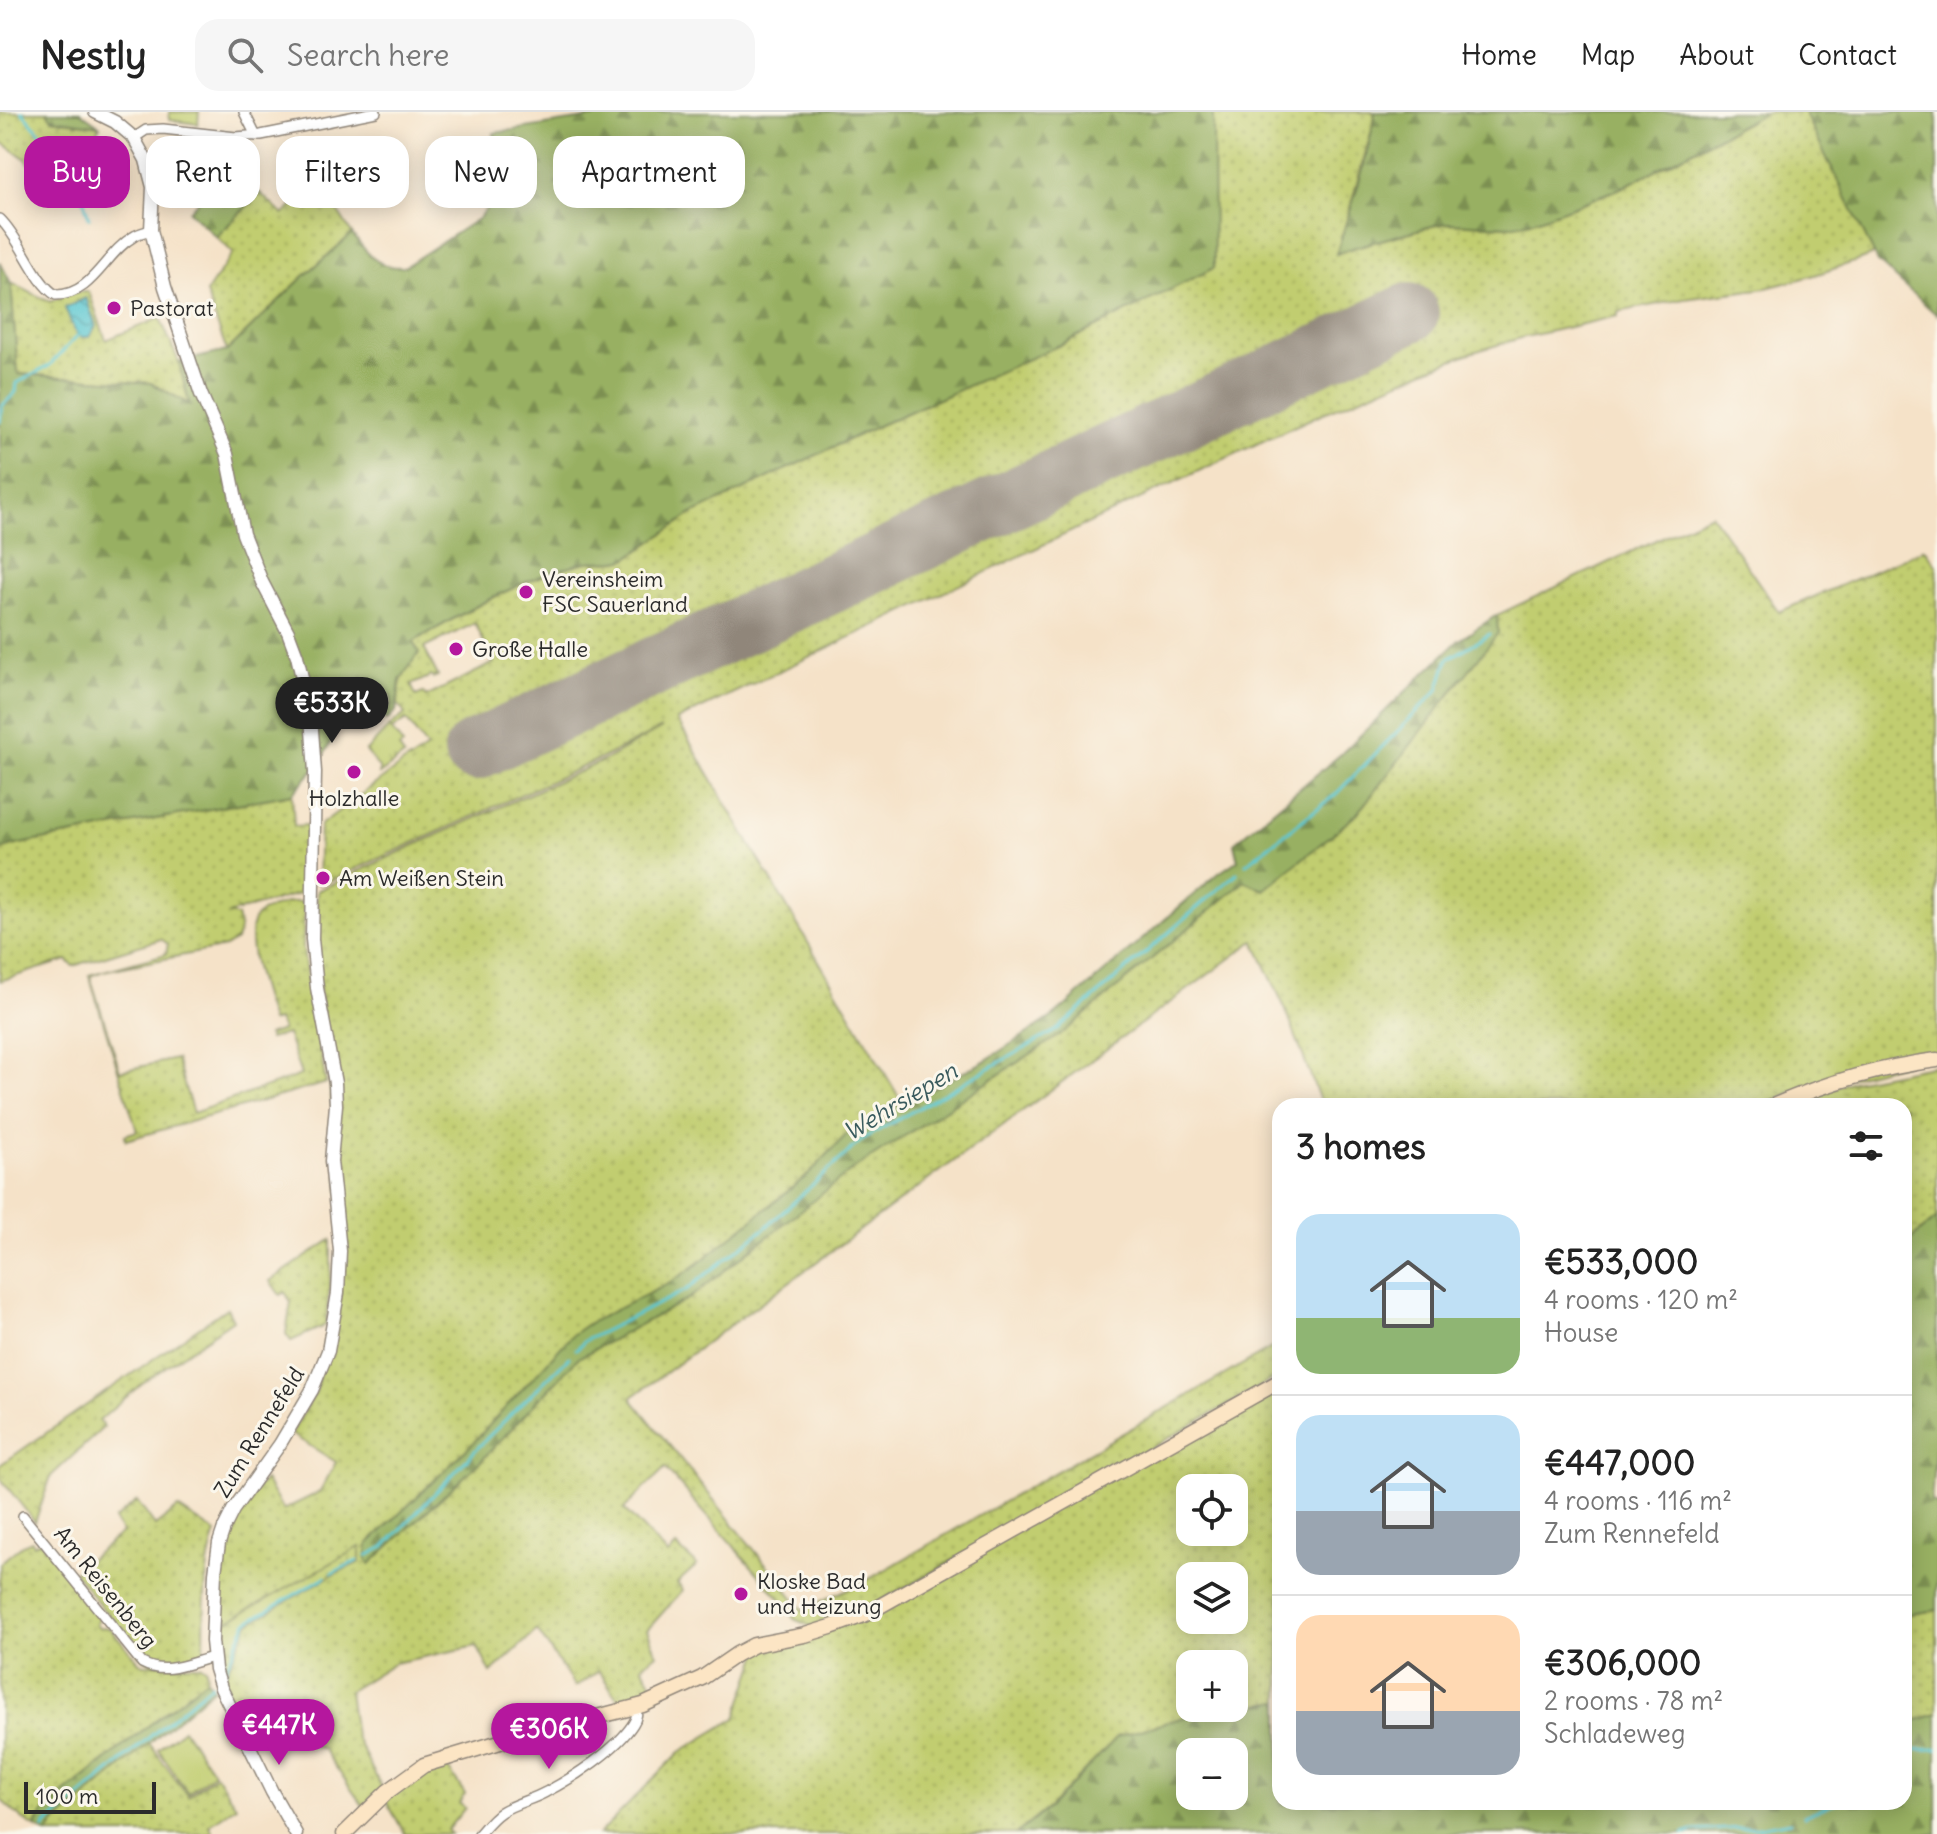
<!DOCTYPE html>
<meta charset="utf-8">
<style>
body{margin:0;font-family:Delius,sans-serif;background:#f6f6f6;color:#222;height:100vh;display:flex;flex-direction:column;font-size:30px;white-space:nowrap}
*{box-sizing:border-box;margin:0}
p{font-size:26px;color:#767676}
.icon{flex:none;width:44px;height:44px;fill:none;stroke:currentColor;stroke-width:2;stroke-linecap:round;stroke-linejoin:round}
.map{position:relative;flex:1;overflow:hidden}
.side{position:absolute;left:1272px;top:986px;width:640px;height:712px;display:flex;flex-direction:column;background:#fff;border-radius:24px;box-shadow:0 4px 20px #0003}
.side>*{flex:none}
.hud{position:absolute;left:24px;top:24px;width:760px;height:72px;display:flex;gap:16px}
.controls{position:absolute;left:1176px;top:1362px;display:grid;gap:16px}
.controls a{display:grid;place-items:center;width:72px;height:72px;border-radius:16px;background:#fff;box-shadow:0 4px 20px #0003;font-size:40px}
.scale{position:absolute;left:24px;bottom:20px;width:132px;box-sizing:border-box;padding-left:8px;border:4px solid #2b2b2b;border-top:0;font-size:22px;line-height:28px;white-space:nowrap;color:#2b2b2b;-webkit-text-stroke:6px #fbf7ec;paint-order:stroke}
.price{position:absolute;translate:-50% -68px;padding:0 18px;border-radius:28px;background:#b5179e;color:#fff;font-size:26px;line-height:52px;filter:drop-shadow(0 2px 4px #0008)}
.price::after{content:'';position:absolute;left:50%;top:48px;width:24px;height:18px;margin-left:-12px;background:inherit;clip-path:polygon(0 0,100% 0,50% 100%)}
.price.selected{background:#222;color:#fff}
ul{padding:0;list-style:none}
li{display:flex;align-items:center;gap:24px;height:200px;padding:0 24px}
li+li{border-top:2px solid #e0e0e0}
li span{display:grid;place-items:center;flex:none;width:224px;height:160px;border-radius:24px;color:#555}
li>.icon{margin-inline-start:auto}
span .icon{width:96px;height:96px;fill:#fffc;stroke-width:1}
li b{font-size:34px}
h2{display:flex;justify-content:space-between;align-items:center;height:96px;padding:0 24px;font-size:34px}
.pill{padding:0 28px;border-radius:24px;background:#fff;box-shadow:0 4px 20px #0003;font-size:28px;line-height:72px}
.pill.selected{background:#b5179e;color:#fff}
header{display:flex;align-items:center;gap:48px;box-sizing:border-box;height:112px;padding:0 40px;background:#fff;border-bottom:2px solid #e0e0e0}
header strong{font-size:38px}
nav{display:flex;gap:44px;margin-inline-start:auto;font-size:28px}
.search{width:560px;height:72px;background:#f6f6f6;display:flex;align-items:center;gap:20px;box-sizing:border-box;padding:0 28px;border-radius:24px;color:#767676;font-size:30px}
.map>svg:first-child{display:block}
</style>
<header>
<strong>Nestly</strong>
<div class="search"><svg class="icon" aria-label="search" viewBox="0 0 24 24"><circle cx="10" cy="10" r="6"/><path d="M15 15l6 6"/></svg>Search here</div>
<nav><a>Home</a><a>Map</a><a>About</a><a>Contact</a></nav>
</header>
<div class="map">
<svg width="1937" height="1722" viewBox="0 0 1937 1722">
<defs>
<pattern id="grass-dots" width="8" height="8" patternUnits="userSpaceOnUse" patternTransform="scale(2)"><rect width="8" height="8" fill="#c1cd6f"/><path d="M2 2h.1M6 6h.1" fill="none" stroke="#a6b060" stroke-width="1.8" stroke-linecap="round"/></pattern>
<pattern id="forest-firs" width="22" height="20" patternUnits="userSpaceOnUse" patternTransform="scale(2)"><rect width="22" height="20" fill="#98b062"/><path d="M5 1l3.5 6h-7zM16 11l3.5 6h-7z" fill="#7c8f51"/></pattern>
<pattern id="wetland-marsh" width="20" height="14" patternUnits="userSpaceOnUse" patternTransform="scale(2)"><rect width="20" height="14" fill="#c1cd6f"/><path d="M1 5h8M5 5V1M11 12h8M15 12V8" fill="none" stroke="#a6b060"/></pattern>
<pattern id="park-tufts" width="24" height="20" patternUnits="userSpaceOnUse" patternTransform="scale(2)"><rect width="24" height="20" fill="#c1cd6f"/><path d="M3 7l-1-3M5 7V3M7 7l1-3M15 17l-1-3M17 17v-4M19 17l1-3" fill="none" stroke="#a6b060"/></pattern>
<pattern id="water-waves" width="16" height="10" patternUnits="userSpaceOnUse" patternTransform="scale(2)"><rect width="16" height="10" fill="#5bc8d2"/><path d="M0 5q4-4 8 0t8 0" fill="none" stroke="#4ba3ab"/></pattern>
</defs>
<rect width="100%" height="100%" fill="#fbf7ec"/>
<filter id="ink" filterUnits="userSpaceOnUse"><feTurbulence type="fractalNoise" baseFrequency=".0125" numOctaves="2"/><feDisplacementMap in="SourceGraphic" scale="16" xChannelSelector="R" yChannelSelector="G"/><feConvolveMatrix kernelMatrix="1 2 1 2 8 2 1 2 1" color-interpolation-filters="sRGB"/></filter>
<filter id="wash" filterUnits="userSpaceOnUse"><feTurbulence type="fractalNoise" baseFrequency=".006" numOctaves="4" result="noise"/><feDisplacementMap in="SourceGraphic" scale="32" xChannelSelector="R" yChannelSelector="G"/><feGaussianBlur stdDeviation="1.8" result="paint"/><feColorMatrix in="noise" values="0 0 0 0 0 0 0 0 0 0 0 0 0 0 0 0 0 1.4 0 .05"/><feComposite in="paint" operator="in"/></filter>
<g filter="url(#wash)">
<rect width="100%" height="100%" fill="#f5e2c8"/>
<path fill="url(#grass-dots)" stroke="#767c4d" stroke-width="2" fill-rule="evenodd" d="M0 0H47L52 7 100 14 81 46 53 78 26 47 0 29Z
M1213 0H1375L1373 14 1337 142 1359 134 1432 114 1449 111 1508 114 1572 95 1623 75 1766 0H1804L1874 139 1872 144 1812 164 1766 176 1684 187 1618 200V204L1521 226 1470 241 1428 257 1321 302 1177 369 677 608 903 992C956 965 1009 938 1056 902 1119 854 1173 794 1238 748L1234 731 1340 643 1458 529 1497 503 1711 402 1779 500 1925 437 1937 454V943L1792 980 1762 994H1322L1285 896 1254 829 631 1286 803 1498 869 1467 1280 1231V1263L868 1496 812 1515 794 1507 790 1498 665 1356 624 1397 668 1443 676 1434 697 1453 677 1471 683 1478 647 1518 657 1542 642 1554 653 1574 620 1590 599 1559 575 1575 537 1518 491 1561 477 1534 394 1551 349 1579 355 1624 382 1676 363 1694 323 1637 290 1625 243 1582 230 1588 216 1536 222 1443 227 1419 253 1378 255 1379 265 1368 283 1398 320 1380 336 1350 291 1322 316 1280 344 1131 336 1033 317 852V779L404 738 605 648 662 616 602 646 320 773 318 772 320 713 409 647 410 648 427 636 406 608 392 618 389 615 405 602 398 592C399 569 403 559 419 542L413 530C466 500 522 466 582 451 596 447 611 452 626 447L692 402 873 316 1062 232 1213 156ZM475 511 494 551 426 585 423 581 416 584 411 573 431 564 433 566 438 564 424 536Z
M319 72 329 86 352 122 302 166 227 239 206 181 233 141 216 125 260 81 283 103Z
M11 171 50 190 73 180H89L106 228 160 206 179 250 190 293 151 271 18 262Z
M292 682 294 714 307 713 305 780 228 802 237 804 240 817 236 828 225 835 103 859 90 864 120 959 176 947 193 1001 301 963 287 922 269 927 268 923 282 918 278 908 271 910C264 887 242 827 255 806 260 799 269 796 277 794 285 791 292 789 301 790L304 794 303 836 307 866 326 971 126 1028 125 1023 137 1019 89 863 166 842 168 832 161 827 73 854 67 848 0 869V738L20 732Z
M1937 953V1106L1904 1133V994H1786L1853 969Z
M331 1128V1160L326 1210 324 1214 291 1229 286 1222 291 1190 285 1180 280 1183 270 1169Z
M227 1196 233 1208 141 1272 99 1309 104 1315 51 1364 35 1410 0 1366V1353Z
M1280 1274V1589L1184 1605 1050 1695 1016 1722H599L680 1640 736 1606 759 1541 776 1533 811 1526ZM1190 1376H1234V1420H1190ZM1190 1464H1234V1508H1190ZM1190 1552H1234V1596H1190Z
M137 1389 155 1414 178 1396 216 1421C202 1458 205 1503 204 1543 180 1552 162 1559 140 1544L74 1460 122 1421 114 1408Z
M32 1429 34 1433 40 1429 97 1499 98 1507 96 1512 100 1516 104 1515 110 1516 141 1552 201 1553 206 1556 207 1567 47 1695 35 1715 22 1707 0 1687V1451L22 1433Z
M1937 1498V1602L1904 1612V1503Z
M149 1631 188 1684 216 1663 236 1694 209 1713 213 1720 211 1722H47L54 1712Z
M444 1650 465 1682 459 1691 465 1696 447 1718 451 1722H405L385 1687 411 1665Z"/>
<path fill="url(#forest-firs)" stroke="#626e46" stroke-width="2" fill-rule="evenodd" d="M47 0H80L100 14 52 7Z
M616 0H1213L1214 156 1062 232 873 316 692 402 626 447C611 452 597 447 582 451 522 466 466 499 413 530L419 541 400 568 396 599 387 609 383 605C393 594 396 582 379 575L369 593 351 589 318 655 315 656 292 682 20 732 0 738V150L11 171 18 262 151 271 189 292 179 250 227 239 302 166 352 122C369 142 375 156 404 155L479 106 495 86 494 21 609 3Z
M1375 0H1766L1623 75 1572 95 1527 111 1508 114 1449 111 1432 114 1359 134 1336 142C1351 96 1368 48 1375 0Z
M1804 0H1937V203L1878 150Z
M230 53 260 81 216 125 189 99Z
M1497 503 1498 521 1356 703 1264 778 1245 769 1063 921 852 1058 690 1186 578 1246 481 1349 370 1452 366 1448 368 1432 473 1331 572 1223 589 1211 664 1174 691 1157 808 1063 845 1024 853 1017 985 949 1055 903 1219 761 1238 748 1234 731 1340 643 1458 529Z
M1937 1106V1317L1931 1391H1937V1498L1904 1503V1133Z
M207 1567 214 1576 54 1712 47 1722 35 1715 47 1695Z
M1280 1589V1690H1904V1612L1937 1602V1722H1016L1050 1695 1117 1625 1184 1605ZM1190 1640H1234V1684H1190Z"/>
<path fill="url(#wetland-marsh)" stroke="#767c4d" stroke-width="2" d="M360 1435V1450L332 1463 248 1512 226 1561 222 1565 216 1516Z"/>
<path fill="url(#park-tufts)" stroke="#767c4d" stroke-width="2" d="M389 615 403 633 399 636 404 644 379 662V656L366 639Z"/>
<path fill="#c1cd6f" stroke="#767c4d" stroke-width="2" d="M169 0H199L198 12 170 8Z
M183 1617 214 1661 188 1681 158 1637Z"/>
<path fill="url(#water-waves)" stroke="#437a7e" stroke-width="2" d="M86 186 96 214 89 225H81L75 220 65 196Z"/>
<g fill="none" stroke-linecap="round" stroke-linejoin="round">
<path stroke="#5bc8d2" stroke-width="3" d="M22 0 56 39
M72 62 83 86 89 106
M0 310 2 294 16 280 17 271 49 254 78 223
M1246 752 1335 683 1438 578 1448 547 1490 522
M576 1237 586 1228 686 1178 764 1117 863 1027 1057 918 1237 761
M367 1444 384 1435 488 1325 569 1245
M332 1461 357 1449
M223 1561 247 1510 325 1465
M1904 1638 1937 1637
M1804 1704 1837 1690
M44 1717 45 1714 212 1572
M1684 1722 1692 1719 1759 1715 1791 1709"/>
<path stroke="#90867a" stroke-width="60" d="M474 639 1409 201"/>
</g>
</g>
<g filter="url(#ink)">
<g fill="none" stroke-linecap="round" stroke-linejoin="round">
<g stroke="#90867a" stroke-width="12">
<path id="minor" d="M244 0 256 24
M134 26 146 18 163 17 236 25 261 23 376 0
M0 107C21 127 35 171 56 183 93 183 105 141 133 125 138 121 145 120 151 118
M23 1404 142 1551C166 1564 189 1551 213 1545
M479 1722C486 1714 492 1706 501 1700 515 1691 532 1688 546 1680 573 1666 617 1637 633 1612 637 1606 637 1601 637 1594"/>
</g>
<g stroke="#90867a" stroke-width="15">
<path id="tertiary" d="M95 0 115 10 134 26 146 48 153 75 151 118 165 175 201 282 227 342 243 422 262 470 288 520 297 544 311 604 315 660 312 827 317 876 335 971 336 993 331 1049 340 1139 338 1181 328 1239 312 1278 280 1332 233 1398 224 1416 219 1431 215 1461 212 1529 215 1557 221 1576 272 1680 296 1722"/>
</g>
<g stroke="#90867a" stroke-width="17">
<path id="secondary" d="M1773 994C1826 971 1880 955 1937 948
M344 1722 387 1680 424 1653 500 1630 643 1593 702 1566 737 1542 754 1533 805 1523 831 1515 864 1503 1280 1269"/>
</g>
<use href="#minor" stroke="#fff" stroke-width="9"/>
<use href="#tertiary" stroke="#fff" stroke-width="12"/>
<use href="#secondary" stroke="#fce5c4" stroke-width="14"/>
</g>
</g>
<g fill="#b5179e" stroke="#fbf7ec" stroke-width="3">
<circle cx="114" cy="196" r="8"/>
<circle cx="526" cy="480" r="8"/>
<circle cx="456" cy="537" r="8"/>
<circle cx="354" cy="660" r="8"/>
<circle cx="323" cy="766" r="8"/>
<circle cx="741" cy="1482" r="8"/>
</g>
<g text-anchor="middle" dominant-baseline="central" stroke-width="6" stroke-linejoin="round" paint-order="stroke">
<g font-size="22" fill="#2b2b2b" stroke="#fbf7ec" text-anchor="start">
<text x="130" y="196">Pastorat</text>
<text x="542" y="467">Vereinsheim<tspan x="542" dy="25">FSC Sauerland</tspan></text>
<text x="472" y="537">Große Halle</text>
<text x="354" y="686" text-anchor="middle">Holzhalle</text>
<text x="339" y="766">Am Weißen Stein</text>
<text x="757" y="1469">Kloske Bad<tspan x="757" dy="25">und Heizung</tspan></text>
</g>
<g font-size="22" fill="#2b2b2b" stroke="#fbf7ec">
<text transform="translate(259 1320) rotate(-58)">Zum Rennefeld</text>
<text transform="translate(106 1475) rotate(51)">Am Reisenberg</text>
</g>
<g font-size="24" font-style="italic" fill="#395a5d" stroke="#fbf7ec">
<text transform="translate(900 989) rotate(-31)">Wehrsiepen</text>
</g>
</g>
</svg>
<div class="controls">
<a><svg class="icon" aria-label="locate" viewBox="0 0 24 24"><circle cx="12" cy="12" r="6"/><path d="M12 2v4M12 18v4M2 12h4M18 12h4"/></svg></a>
<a><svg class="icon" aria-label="layers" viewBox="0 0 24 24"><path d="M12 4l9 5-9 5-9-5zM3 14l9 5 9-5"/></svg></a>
<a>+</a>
<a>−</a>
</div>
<div class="scale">100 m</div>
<b class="price selected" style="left:332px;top:633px">€533K</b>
<b class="price" style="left:279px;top:1655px">€447K</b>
<b class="price" style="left:549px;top:1659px">€306K</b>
<div class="hud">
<a class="pill selected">Buy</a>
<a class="pill">Rent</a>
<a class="pill">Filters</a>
<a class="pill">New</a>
<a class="pill">Apartment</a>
</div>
<section class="side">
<h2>3 homes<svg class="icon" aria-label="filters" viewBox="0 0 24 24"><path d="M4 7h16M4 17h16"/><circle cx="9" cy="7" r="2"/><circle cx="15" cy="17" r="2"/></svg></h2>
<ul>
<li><span style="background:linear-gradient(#bfe0f5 65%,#8fb573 0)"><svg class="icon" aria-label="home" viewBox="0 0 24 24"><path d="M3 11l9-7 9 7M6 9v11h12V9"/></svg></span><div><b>€533,000</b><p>4 rooms · 120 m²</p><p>House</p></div></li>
<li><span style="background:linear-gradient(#bfe0f5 60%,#9aa5b1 0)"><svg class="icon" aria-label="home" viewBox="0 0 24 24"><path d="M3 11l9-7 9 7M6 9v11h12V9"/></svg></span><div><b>€447,000</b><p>4 rooms · 116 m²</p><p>Zum Rennefeld</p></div></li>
<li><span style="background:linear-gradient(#ffd9b3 60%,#9aa5b1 0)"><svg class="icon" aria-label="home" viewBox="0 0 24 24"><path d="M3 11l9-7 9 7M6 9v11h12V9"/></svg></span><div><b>€306,000</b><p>2 rooms · 78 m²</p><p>Schladeweg</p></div></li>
</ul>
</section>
</div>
